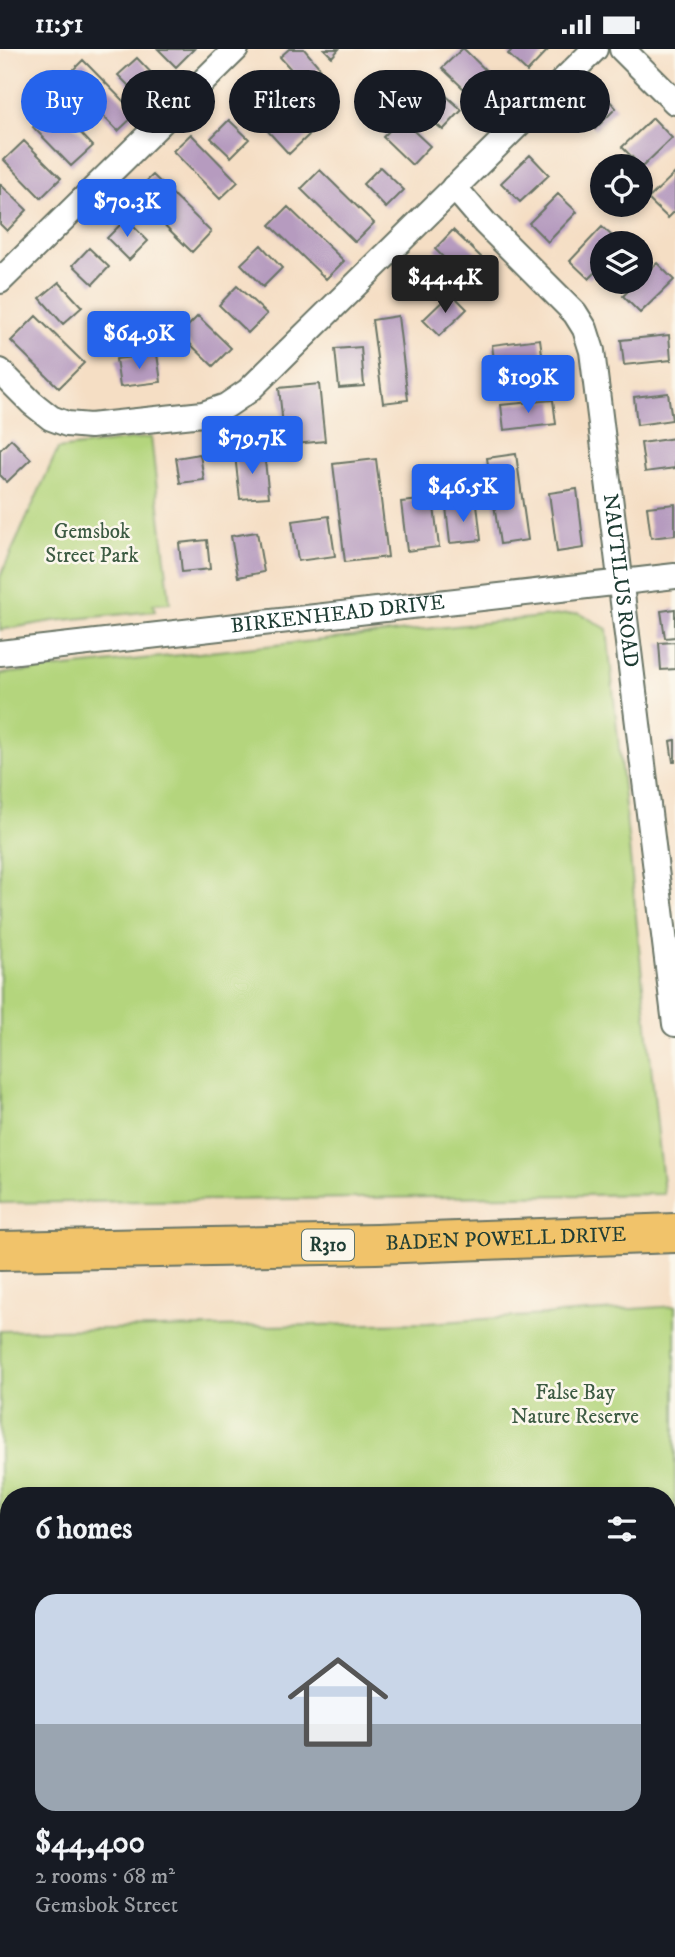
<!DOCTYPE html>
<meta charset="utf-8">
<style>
body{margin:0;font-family:"IM FELL DW Pica",serif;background:#242831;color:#f1f3f6;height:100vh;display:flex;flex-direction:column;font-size:26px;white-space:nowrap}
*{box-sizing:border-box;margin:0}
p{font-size:23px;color:#9ea1a6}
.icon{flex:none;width:38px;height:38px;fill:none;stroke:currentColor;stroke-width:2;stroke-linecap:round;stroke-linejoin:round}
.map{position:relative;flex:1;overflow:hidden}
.panel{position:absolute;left:0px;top:1438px;width:676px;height:471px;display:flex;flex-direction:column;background:#171b24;border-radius:28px 28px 0 0;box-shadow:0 4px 10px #0003}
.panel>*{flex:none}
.guide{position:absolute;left:21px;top:21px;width:634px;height:63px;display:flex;gap:14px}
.buttons{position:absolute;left:590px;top:105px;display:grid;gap:14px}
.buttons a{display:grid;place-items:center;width:63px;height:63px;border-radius:50%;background:#171b24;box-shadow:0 4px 10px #0003;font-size:35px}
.price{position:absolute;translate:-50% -60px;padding:0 16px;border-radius:7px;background:#2563eb;color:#fff;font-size:23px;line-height:46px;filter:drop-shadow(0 2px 4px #0008)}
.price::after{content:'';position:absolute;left:50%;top:42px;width:21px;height:16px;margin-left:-10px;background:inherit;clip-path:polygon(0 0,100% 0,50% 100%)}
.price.current{background:#222;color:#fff}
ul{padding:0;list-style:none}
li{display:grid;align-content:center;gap:14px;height:371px;padding:0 35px}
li+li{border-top:2px solid #363941}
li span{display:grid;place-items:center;height:217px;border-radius:21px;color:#555}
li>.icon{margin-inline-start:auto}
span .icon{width:126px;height:126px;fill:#fffc;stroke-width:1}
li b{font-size:30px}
h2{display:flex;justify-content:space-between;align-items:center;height:84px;padding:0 35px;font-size:30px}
.pill{padding:0 24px;border-radius:32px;background:#171b24;box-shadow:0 4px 10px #0003;font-size:24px;line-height:63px}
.pill.current{background:#2563eb;color:#fff}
.status{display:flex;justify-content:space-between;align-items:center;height:49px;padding:0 35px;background:#171b24;direction:ltr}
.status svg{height:19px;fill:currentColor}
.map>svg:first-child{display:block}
</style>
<div class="status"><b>11:51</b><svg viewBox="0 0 49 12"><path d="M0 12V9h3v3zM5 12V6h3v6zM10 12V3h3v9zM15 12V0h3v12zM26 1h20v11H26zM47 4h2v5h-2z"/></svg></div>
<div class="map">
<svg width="675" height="1908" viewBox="0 0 675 1908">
<rect width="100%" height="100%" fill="#fbf7ec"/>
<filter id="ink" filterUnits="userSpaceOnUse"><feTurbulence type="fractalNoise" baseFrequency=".0143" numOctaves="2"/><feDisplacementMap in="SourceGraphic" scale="14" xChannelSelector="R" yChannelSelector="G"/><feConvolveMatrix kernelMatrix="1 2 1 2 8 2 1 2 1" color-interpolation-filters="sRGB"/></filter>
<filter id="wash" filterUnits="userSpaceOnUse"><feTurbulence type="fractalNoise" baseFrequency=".00686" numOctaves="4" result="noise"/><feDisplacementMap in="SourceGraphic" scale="28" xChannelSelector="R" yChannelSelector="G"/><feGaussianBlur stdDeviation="1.57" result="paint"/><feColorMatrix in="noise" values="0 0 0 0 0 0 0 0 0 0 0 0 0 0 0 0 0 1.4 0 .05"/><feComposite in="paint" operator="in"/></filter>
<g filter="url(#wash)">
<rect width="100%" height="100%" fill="#f5dec4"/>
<path fill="#b4d57d" stroke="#6a8958" stroke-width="2" fill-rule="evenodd" d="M151 388 170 554 153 555 155 562 53 572 0 581V528L58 400Z
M579 564 607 580 664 1145 0 1154V625Z
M675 1257V1908H0V1282L428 1274ZM667 1447V1900H9V1447Z"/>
<g id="blocks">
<path fill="#b69bbf" d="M158 0H194L176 18Z
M289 0H304L320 19 303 34 280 8Z
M324 0H339L332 8Z
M462 0H464L504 39 484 59 442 19Z
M513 0H549L527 23 508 5Z
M137 9 159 32 141 49 118 26Z
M83 11 136 65 118 82 65 29Z
M423 26 462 61 443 81 404 47Z
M264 37 309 86 289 105 244 56Z
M598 39 616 59 595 80 576 61Z
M55 57 93 97 71 117 33 78Z
M653 69 672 89 642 118 622 98Z
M401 70 430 97 412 116 383 88Z
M229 71 249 90 231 108 211 89Z
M191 85 238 133 220 150 173 102Z
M24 92 61 129 41 149 4 111Z
M530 106 549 126 520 153 501 134Z
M380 118 404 141 386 159 363 135Z
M320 121 374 174 355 193 301 140Z
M675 124V162L668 169 648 150Z
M153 126 211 183 192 203 133 145Z
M0 135 27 161 7 182 0 175Z
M558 145 577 163 548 193 529 174Z
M288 158 344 212 326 230 270 176Z
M126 170 148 192 129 211 107 189Z
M602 178 620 194H602V217L589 230 570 212Z
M453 181 482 209 463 228 435 200Z
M261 196 282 219 263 238 241 215Z
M89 199 109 218 93 235 73 216Z
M657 214 674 231 640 264 623 247 637 233H640V229Z
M59 233 82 258 63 275 40 249Z
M237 237 267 265 248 284 219 256Z
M451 244 467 260 439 287 423 271Z
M36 267 84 314 59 339 11 292Z
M198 267 231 299 213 317 180 285Z
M398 267 408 351 383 354 372 271Z
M669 286 671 311 624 316 621 291Z
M540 290 544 320 496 326 492 296Z
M361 298 364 337 339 339 335 300Z
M157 305 161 333 120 338 116 310Z
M319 335 325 392 285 396 279 339Z
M668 344 672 371 637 376 634 348Z
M553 351 556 375 504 381 501 356Z
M675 389V419L645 423 641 394Z
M11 390 31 410 7 433 0 426V401Z
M264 403 269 448 240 450 235 406Z
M200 405 204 431 180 434 176 409Z
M516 405 528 491 500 495 487 409Z
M376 410 388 508 345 513 333 415Z
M577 440 584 499 557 503 549 444Z
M433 450 439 498 407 502 401 453Z
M477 455 481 491 450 494 446 458Z
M675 455V486L651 489 647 458Z
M329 467 335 507 298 512 292 472Z
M257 483 264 523 238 528 231 487Z
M207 491 210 520 182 523 179 494Z
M675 560V588L665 589 661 562Z
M675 593V620L661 621 659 594Z
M675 691V713H673L670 692Z"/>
</g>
</g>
<g filter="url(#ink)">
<use href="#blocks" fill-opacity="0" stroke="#6a7566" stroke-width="2"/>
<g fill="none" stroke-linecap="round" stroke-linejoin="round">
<g stroke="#6a7566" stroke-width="28">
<g id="minor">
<path d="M622 0 675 53"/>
<path id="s1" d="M454 138 485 174 575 264 585 280 592 302 675 975"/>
<path d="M0 232 236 0"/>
<path d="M0 322 32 354 51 369 67 375 90 377 203 365 226 357 248 342 595 0"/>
<path id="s2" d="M0 604 675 527"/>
</g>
</g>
<g stroke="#6a7566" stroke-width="42">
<g id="primary">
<path id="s3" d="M0 1202 376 1195 675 1184"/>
</g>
</g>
<use href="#minor" stroke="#fff" stroke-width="24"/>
<use href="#primary" stroke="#f1c36a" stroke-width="38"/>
</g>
</g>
<g text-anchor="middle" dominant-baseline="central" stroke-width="5" stroke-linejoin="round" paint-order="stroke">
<rect fill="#fbf7ec" stroke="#61756b" stroke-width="2" x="302" y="1180.5" width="52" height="31" rx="5"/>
<g font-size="19" font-weight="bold" fill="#1f3d34">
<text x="328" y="1196">R310</text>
</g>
<g font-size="21" fill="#3d5b43" stroke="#fbf7ec">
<text x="92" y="483">Gemsbok<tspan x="92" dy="24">Street Park</tspan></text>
<text x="575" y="1344">False Bay<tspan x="575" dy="24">Nature Reserve</tspan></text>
</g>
<g font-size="21" fill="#1f3d34" stroke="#fbf7ec">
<text stroke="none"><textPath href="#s1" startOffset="448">NAUTILUS ROAD</textPath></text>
<text stroke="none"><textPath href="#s2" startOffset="340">BIRKENHEAD DRIVE</textPath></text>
<text stroke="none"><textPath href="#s3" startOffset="506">BADEN POWELL DRIVE</textPath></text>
</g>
</g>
</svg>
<div class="buttons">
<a><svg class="icon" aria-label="locate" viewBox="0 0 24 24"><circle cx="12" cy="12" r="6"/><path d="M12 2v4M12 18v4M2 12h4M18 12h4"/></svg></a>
<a><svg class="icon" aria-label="layers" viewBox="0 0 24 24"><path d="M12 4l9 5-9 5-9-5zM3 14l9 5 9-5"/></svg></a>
</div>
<b class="price" style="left:127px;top:190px">$70.3K</b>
<b class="price current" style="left:445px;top:266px">$44.4K</b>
<b class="price" style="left:139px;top:322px">$64.9K</b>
<b class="price" style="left:528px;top:366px">$109K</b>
<b class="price" style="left:252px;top:427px">$79.7K</b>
<b class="price" style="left:463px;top:475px">$46.5K</b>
<div class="guide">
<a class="pill current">Buy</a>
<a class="pill">Rent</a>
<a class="pill">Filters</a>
<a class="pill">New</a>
<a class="pill">Apartment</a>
</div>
<section class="panel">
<h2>6 homes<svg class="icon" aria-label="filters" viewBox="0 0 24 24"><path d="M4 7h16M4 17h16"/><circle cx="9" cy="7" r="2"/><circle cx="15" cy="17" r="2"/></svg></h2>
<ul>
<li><span style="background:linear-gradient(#c9d6e8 60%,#9aa5b1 0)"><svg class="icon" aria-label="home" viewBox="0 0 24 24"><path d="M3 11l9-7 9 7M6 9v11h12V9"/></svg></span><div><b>$44,400</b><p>2 rooms · 68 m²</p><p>Gemsbok Street</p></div></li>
</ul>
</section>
</div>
